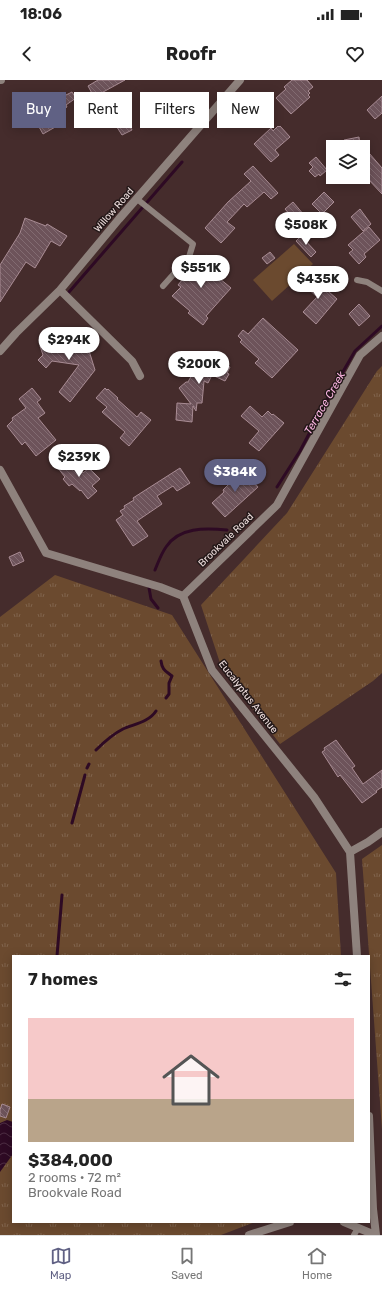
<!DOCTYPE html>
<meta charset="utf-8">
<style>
body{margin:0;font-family:Rubik,sans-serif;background:#f2f2f2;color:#222;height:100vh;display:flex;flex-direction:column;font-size:15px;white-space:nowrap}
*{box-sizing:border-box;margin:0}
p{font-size:13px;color:#767676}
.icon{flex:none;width:22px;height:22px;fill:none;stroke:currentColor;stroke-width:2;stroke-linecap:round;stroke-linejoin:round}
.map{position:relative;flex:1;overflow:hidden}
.sheet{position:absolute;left:12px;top:875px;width:358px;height:268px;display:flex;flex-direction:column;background:#fff;border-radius:0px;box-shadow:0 2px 10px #0003}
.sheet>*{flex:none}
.hud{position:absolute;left:12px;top:12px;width:358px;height:36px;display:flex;gap:8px}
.fabs{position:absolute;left:326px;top:60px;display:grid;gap:8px}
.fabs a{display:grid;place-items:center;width:44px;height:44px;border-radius:0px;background:#fff;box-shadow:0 2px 10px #0003;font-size:20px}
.price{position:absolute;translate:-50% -34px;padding:0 9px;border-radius:14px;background:#fff;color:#222;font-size:13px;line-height:26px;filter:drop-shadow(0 1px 2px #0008)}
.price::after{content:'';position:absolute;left:50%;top:24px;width:12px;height:9px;margin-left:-6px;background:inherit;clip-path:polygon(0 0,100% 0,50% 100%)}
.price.current{background:#606184;color:#fff}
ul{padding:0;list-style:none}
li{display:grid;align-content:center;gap:8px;height:212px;padding:0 16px}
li+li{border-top:1px solid #e0e0e0}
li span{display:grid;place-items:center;height:124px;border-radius:0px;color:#555}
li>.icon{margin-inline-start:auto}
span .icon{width:72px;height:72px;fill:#fffc;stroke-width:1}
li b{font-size:17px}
h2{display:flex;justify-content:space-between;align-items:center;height:48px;padding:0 16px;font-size:17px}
.tag{padding:0 14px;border-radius:0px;background:#fff;box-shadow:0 2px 10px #0003;font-size:14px;line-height:36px}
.tag.current{background:#606184;color:#fff}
.status{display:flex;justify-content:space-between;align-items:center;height:28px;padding:0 20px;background:#fff;direction:ltr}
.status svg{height:11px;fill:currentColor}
header{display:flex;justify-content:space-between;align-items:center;height:52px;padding:0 16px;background:#fff;font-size:18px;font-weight:700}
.menu{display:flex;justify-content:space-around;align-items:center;height:56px;border-top:1px solid #e0e0e0;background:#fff;font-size:11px;color:#767676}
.menu a{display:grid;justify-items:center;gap:2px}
.menu .current{color:#606184}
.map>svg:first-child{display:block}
</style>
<div class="status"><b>18:06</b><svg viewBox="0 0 49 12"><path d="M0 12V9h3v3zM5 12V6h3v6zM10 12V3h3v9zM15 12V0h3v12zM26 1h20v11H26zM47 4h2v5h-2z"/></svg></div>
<header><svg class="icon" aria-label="back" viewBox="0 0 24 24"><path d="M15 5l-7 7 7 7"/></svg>Roofr<svg class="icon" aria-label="heart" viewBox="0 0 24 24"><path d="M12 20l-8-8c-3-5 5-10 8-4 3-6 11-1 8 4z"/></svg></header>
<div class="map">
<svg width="382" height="1155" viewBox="0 0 382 1155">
<defs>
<pattern id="grass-tufts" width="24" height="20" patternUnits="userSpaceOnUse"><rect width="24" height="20" fill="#6b4a2f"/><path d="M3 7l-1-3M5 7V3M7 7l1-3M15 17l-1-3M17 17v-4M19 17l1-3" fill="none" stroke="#80644d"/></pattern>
<pattern id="water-waves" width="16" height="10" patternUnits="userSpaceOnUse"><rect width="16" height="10" fill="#2e0a24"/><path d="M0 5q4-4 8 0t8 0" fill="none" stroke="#4d2d43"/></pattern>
<pattern id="building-back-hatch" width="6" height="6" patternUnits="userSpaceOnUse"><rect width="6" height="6" fill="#6d535a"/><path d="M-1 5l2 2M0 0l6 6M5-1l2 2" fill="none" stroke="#826b71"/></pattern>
</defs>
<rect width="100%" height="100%" fill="#452c2c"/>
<path fill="url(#grass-tufts)" d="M382 286V593L373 601 280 664 222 589 201 525 287 433 377 291Z
M55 495 172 535 336 793 341 876H13V1142H255L221 1155H0V537Z
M382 765V1049L362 779Z"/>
<path fill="#6b4a2f" d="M294 164 313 184 272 221 253 200Z"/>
<path fill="url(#water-waves)" d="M7 1040 13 1042V1074L0 1092V1043Z"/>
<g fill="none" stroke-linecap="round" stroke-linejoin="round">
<path stroke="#2e0a24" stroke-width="3" d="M69 212 182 82
M277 407 300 371 330 314 355 271 382 246
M155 490C158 483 161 474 166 467 179 447 205 448 227 450
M149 508 151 519 158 528
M161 581C162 590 166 591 172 596L169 603V614L166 618
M96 670C104 662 113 654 123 649 134 644 149 642 156 631
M87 688 89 684
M72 743 85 695
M57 876 62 815"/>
</g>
<path fill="url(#building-back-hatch)" stroke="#a98c94" d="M98 0H125L94 17 88 6Z
M292 0H307L313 7 308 11 310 13 308 15 310 17 291 34 276 18 286 9 284 7Z
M72 12 76 18 66 25 67 27 58 32 64 42 43 54 34 38 52 28 49 21 62 13 64 16Z
M382 16V33L375 39 367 30Z
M255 17 266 29 258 37 246 25Z
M123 35 132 50 122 55 113 41Z
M278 46 279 47 280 46 290 57 275 70 279 75 271 82 254 64 271 48 273 51Z
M359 57 360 67H345L344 60Z
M369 73 382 88V114L368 99 363 104V77Z
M316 77 327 90 320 96 319 94 315 97 309 91 313 87 309 83Z
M253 86 278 113 271 119 264 112 247 127 244 124 227 142 235 148 221 163 205 148 228 122 251 101 244 94Z
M324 112 334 122 322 134 312 124Z
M293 122 304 135 296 142 285 129Z
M360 129 371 144 363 151 351 137Z
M25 138 46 146 47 144 67 156 60 166 51 161 35 188 26 182 0 222V185L20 153Z
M369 147 380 160 364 174 366 177 359 184 349 173 353 170 348 165Z
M301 156 316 172 311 177 296 161Z
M270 172 275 178 267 184 262 178Z
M206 175 219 186 213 193 231 208 206 236 208 238 203 245 188 233 190 231 172 216 181 207 178 205 182 200 180 198 185 193 183 191 188 185 193 189Z
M311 196 337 219 316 244 303 232 317 217 303 204Z
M359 224 370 236 359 246 349 234Z
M263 238 298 270 272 298 255 283 259 279 240 262 242 260 238 256 243 250 248 254Z
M67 254 76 255V259L86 261 95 290 70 322 59 312 79 285 52 281 46 288 38 280 43 275 40 266 50 256 67 258Z
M203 274 230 287 227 293 229 294 225 301 212 295 208 303 204 301 202 323H197L196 331 193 326 192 342 176 340 177 323 191 324 179 308 186 302H188Z
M32 308 41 319 37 322 45 333 38 338 56 360 36 376 25 362 22 365 7 346 13 340 12 338 26 328 19 319Z
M105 308 107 310 108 309 118 318 117 319 137 337 141 332 151 340 129 366 120 358 125 352 102 332 107 327 96 318Z
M250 326 262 337 268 331 272 335 273 334 284 343 259 371 249 363 259 351 241 336Z
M68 377 83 393 89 388 100 399 92 406 97 411 88 419 81 410 80 411 72 404 69 406 63 399 65 397 57 387Z
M180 388 190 403 177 411 173 406 157 416 162 424 137 441 148 456 133 466 116 440 123 435 120 431 125 428 124 426 134 420 133 418Z
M244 391 258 407 225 437 212 423 224 412 223 410 229 404 227 401 235 394 237 397Z
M20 472 24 481 13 486 9 477Z
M336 660 355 686 352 688 363 704 382 690V707L376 711 377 712 362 723 340 695 338 697 322 672 325 670 324 668Z
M2 1024 10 1027 6 1038 0 1036V1030Z"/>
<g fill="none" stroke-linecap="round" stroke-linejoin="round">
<path stroke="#8e827d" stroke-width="6" d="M137 119 193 164 189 177 163 206
M357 200 367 202 382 211
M354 1155 358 1148"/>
<path stroke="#8e827d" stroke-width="8" d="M0 0H1
M60 210 132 281 140 296
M0 271 16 253 60 210 119 139 240 0
M0 390 46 473 160 507 183 516 212 590 314 717 350 772 357 876
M183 516 277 425 360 275 382 256
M350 772 368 762 382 752
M369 1036 373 1129 376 1155
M344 1142 375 1155
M249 1155 290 1142"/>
</g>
<g text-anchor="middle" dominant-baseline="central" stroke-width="3" stroke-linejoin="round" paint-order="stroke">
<g font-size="10" fill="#efdfde" stroke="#231818">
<text transform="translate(114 130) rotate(-49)">Willow Road</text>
<text transform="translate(226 460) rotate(-44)">Brookvale Road</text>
<text transform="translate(248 617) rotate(52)">Eucalyptus Avenue</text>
</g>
<g font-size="11" font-style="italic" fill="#fab4e1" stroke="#231818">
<text transform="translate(325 323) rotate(-60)">Terrace Creek</text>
</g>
</g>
</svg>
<div class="fabs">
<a><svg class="icon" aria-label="layers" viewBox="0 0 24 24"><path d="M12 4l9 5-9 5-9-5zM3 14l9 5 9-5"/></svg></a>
</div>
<b class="price" style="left:306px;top:166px">$508K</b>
<b class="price" style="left:201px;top:209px">$551K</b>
<b class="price" style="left:318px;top:220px">$435K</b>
<b class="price" style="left:69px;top:281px">$294K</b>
<b class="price" style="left:199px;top:305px">$200K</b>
<b class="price" style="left:79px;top:398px">$239K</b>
<b class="price current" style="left:235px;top:413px">$384K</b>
<div class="hud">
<a class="tag current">Buy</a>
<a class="tag">Rent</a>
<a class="tag">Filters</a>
<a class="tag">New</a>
</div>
<section class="sheet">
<h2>7 homes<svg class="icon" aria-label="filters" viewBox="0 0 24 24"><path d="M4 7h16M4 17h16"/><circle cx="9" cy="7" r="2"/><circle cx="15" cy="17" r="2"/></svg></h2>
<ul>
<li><span style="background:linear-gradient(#f6c9c9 65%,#b9a48a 0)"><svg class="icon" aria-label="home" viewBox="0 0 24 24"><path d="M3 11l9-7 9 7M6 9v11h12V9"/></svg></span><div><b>$384,000</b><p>2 rooms · 72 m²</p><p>Brookvale Road</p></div></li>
</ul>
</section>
</div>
<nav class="menu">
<a class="current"><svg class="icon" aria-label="map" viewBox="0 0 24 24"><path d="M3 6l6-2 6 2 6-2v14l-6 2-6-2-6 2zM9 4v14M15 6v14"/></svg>Map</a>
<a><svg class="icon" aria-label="saved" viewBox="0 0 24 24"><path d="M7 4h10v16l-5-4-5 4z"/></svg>Saved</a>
<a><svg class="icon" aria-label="home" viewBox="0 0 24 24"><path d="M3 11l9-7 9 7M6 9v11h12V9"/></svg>Home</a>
</nav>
